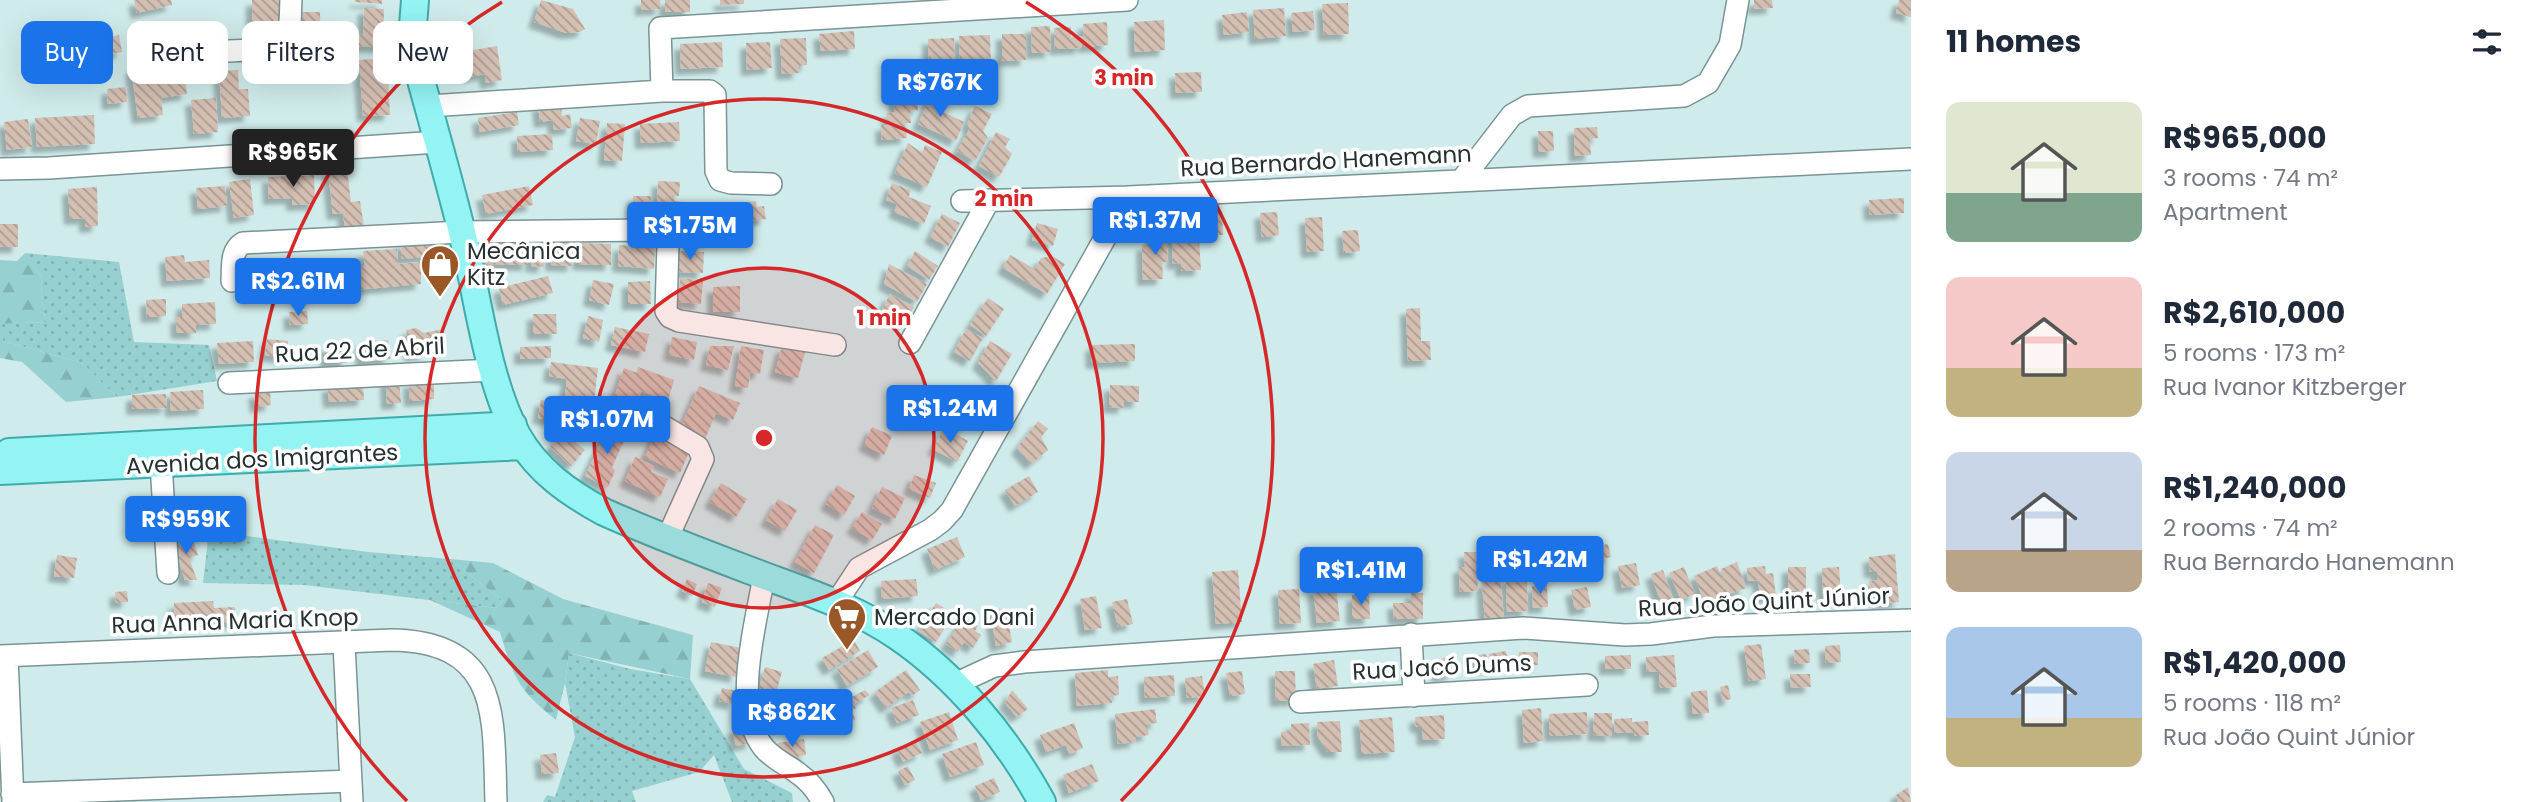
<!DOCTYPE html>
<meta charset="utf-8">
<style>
body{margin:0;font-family:Poppins,sans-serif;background:#f6f6f7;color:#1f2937;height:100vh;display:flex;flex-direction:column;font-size:26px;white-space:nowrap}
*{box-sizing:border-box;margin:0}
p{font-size:23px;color:#747a83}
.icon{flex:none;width:38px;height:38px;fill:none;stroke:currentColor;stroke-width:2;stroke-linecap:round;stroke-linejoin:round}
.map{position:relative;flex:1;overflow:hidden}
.drawer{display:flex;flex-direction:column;background:#fff;width:630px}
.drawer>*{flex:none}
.top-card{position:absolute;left:21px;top:21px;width:665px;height:63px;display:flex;gap:14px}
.price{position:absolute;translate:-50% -60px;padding:0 16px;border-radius:7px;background:#1a73e8;color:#fff;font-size:23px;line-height:46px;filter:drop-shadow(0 2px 4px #0008)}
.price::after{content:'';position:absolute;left:50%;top:42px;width:21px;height:16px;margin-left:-10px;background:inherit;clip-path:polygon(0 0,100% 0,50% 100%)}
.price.active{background:#222;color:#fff}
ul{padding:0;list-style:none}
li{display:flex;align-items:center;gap:21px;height:175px;padding:0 35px}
li span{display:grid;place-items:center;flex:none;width:196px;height:140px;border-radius:14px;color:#555}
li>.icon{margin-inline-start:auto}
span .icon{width:84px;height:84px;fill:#fffc;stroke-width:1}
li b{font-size:30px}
h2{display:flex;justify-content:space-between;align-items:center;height:84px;padding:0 35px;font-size:30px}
.tag{padding:0 24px;border-radius:14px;background:#fff;box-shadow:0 7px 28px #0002;font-size:24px;line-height:63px}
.tag.active{background:#1a73e8;color:#fff}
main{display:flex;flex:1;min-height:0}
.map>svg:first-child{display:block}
</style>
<main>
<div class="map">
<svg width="1911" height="802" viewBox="0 0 1911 802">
<defs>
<pattern id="green-dots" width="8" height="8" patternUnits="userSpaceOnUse" patternTransform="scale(1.75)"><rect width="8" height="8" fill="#97d0d0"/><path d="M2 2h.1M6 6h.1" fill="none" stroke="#82b3b3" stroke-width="1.8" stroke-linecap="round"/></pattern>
<pattern id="forest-firs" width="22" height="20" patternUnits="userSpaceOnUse" patternTransform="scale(1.75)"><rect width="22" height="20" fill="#97d0d0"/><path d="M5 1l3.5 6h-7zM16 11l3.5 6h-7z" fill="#82b3b3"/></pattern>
<pattern id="building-back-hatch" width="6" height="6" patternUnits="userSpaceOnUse" patternTransform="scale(1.75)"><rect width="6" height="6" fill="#d4bfb3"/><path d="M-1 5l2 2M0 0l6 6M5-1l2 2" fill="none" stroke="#ac9c92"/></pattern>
<filter id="shadow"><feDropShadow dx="-6" dy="6" stdDeviation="2" flood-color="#0004"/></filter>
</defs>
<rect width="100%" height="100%" fill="#d0ebeb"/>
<path fill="url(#green-dots)" d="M25 253 119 262 134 342 209 345 217 381 117 397 82 363 3 341 0 324 46 322 41 296 42 278Z
M209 531 368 552 450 559 503 601 496 608 304 585 203 583Z
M569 653 630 669 690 679 744 769 792 793 793 802H732L714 755 699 772 632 791 636 802H543L547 795 555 797 575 737 565 683Z"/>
<path fill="url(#forest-firs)" d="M25 253 42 278 41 296 46 322 1 324 3 341 82 363 117 397 66 402 22 362 0 358V260L17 261Z
M450 559 493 563 563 599 693 635 690 679 569 653 565 683 556 720C517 688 514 679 500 632L430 600 496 608 503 601Z"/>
<path fill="url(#building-back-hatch)" filter="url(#shadow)" d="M134 0H171L172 5 137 13Z
M252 0H279V23H252Z
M355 0H382V4L355 2Z
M541 0 573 9 585 29 580 32 566 33 534 22Z
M641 0H660L661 9 641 10Z
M665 0H690V12H665Z
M720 0H744V4L720 5Z
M1754 0H1772L1773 8 1754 9Z
M1899 0H1911V17L1896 13Z
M1348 3 1349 34 1324 35 1322 4Z
M364 8 384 9 383 47 349 46V34L363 35Z
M1284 8 1286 36 1255 39 1253 10Z
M1313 11 1315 30 1293 32 1291 13Z
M296 12H320L321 49H296Z
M1247 12 1249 32 1224 35 1222 15Z
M1164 20 1165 50 1135 52 1134 22Z
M1107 22 1108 45 1084 47V36L1081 48 1055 49 1054 28 1071 27V37L1084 36 1083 24Z
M189 26 191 43 169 45 167 29Z
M1050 26 1051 52 1032 53 1031 27Z
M854 31 855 49 821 51 819 34Z
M1002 34H1026V60L1002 61Z
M119 35 122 52 101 56 98 39Z
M990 35 991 63 960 64 959 36Z
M806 38 807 65 798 66 799 73 782 74 780 39Z
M954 38 955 60H929L928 39Z
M722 42 723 67 681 69 680 44Z
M770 42 772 68 747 70 746 43Z
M497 46 502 80 486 83 485 74 468 77 467 66 453 68 451 54Z
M387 58 390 115 363 116 359 60Z
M183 61 187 94 161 98 163 115 138 118 131 68Z
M238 70 239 89H248L250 116 222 118 219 71Z
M927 70 928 91 899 93 897 72Z
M1201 72 1202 92 1176 93 1175 73Z
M126 87 127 102 108 104 107 89Z
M933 91 945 97 939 110 964 122 956 141 918 124Z
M216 98 218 132 194 134 191 100Z
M917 98 918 110 910 111 911 123H905L907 138 882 140 881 125H888L887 113 895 112 894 99Z
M561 102 562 116 570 114 572 128 554 130 553 120 540 122 538 105Z
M975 106 992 114 983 131 988 138 975 161 957 151 970 128 967 124Z
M517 112 519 125 480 132 478 118Z
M94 115 95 144 37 147 35 118Z
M580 118 600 121 596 144 576 141Z
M28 119 32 147 7 150 4 122Z
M679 122 680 141 641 143 640 124Z
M607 123 625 124 622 161 604 160Z
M1597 127 1598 138 1590 139 1591 155 1575 156 1574 128Z
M1538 131H1553L1554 151 1539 152Z
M996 132 1010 139 1005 147 1012 154 999 177 979 166Z
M552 134 553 150 518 152 517 136Z
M908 143 922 153 925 145 942 152 927 187 895 173Z
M347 169 351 202 360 201 364 227 345 229 343 213 333 214 328 171Z
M314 175 315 204 292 205V198L269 199 268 177Z
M250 179 254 215 234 218 229 182Z
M658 181 680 182 679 196H675L674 201 686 202 688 207 702 215 701 231 669 229 670 209 657 208Z
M892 183 910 190 909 197 931 206 924 224 894 212 897 204 886 200Z
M225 186 227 206 198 209 196 188Z
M529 186 533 205 486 214 482 195Z
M97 187 98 226 85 227V218L70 219 68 189Z
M633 196H651V218H633Z
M1904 198V213L1870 215 1869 200Z
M756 201 757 207 764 206 766 219 731 223 729 204Z
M1222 211 1223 235H1205V212Z
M1277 212 1279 235 1262 237 1260 213Z
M942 214 960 223 948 247 930 237Z
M1322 217 1324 251 1307 252 1305 218Z
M1198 222 1201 270 1181 271V263L1173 264 1171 224Z
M1037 223 1058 229 1053 246 1032 240Z
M0 224H18V247H0Z
M1358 230 1360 251 1344 253 1342 231Z
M1152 233H1166L1168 262H1162L1163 279 1143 280 1142 245 1152 244Z
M486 236H528V265L486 264Z
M533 237 546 238 544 267 531 266Z
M435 240 436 256 402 259 400 243Z
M551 242H574L573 266 551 265Z
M579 243 611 244V265L578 264Z
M619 245 655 247 654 269 618 266Z
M397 249 398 264 421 262V284L356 290 355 267 365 266 363 251Z
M678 251 704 252 703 273 677 272Z
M915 251 938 266 929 280 907 266Z
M184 255 185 262 209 260 210 278 167 281 165 257Z
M1010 255 1035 269 1041 258 1052 256 1065 264 1047 294 1003 268Z
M316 262 317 288 297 289 295 264Z
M889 264 927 284 917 302 884 284Z
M268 271 270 288 253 290 251 273Z
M548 276 553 293 503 305 499 288Z
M680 278 703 280 701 304 678 302Z
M593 280 614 284 609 305 589 300Z
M650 281 651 304H628V282Z
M740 286V312H713V287Z
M890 294 914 307 905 323 882 309Z
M988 298 1004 309 986 336 970 325Z
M166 299V316L147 317 146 300Z
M215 302 216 324 196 325V333H177L176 317H182V304Z
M1420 308 1421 341H1430L1431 360 1408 361 1406 309Z
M307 311 308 324 290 325 289 312Z
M533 314H556L557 334H533Z
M588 316 603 320 599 342 583 338Z
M615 327 649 334 645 352 611 345Z
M416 328 424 333 443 329 446 342 424 346 426 354 411 356 406 330Z
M966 329 983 338 970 361 954 352Z
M672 337 697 342 694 360 669 355Z
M267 339 288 341 287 358 265 355Z
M388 340 390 359 362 362 360 342Z
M253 341 254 362 219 364 217 343Z
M990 341 1012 354 996 381 978 363Z
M1135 344V361L1092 363 1091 345Z
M326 346H347V363H326Z
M551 346V358L520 359V347Z
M710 346H734L728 370 706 365Z
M741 346 764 350 760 374 750 372 748 388 735 386Z
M782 346 805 352 798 378 775 372Z
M551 362 598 368 594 401 565 397 567 379 549 376Z
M638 367 674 380 668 401 641 391 636 406 614 398 624 368 637 373Z
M399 379 401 403 387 404 386 380Z
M434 381V399L410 401 409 382Z
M363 384 364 400 329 402 328 386Z
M1110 385 1139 386V402H1124V408L1109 407Z
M699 386 740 403 733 420 716 413 705 439 680 429Z
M203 390 204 409 171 411 170 392Z
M270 391 271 405 256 407 254 393Z
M166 394 167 408 132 409V395Z
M957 397 973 406 959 431 943 421Z
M541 400 597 409 594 427 538 418Z
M1038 421 1048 429 1041 437 1048 450 1031 464 1017 448Z
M610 423 628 432 612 467 615 471 608 487 585 476Z
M872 427 892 436 884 455 864 445Z
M944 428 968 441 957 462 933 449Z
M564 432 585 450 571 466 550 447Z
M655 434 690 450 680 473 645 457Z
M635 457 654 466 651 472 668 479 660 497 625 481Z
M914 475 936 483 930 498 909 489Z
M1029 476 1038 492 1015 506 1005 490Z
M721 483 747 499 736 517 710 502Z
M837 485 855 496 844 515 826 504Z
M882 487 905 498 895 519 872 508Z
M778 499 797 510 785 531 766 520Z
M862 512 882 524 872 540 852 528Z
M815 525 834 535 814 573 795 562Z
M192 536 198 555 189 558 197 580H185L173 542Z
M957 537 965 557 935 570 927 549Z
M1608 544 1611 557 1589 563 1586 549Z
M1464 552H1476L1478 591 1460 592 1459 567H1465Z
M1895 554 1899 602 1877 604 1876 590 1870 591 1869 581 1878 580 1877 572H1870L1869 557Z
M57 555 77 558 74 578 54 576Z
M1737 562 1746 588 1705 603 1694 576 1717 566 1727 589 1721 569Z
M1636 563 1640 585 1622 588 1618 566Z
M1765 566 1766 574 1773 573 1776 596 1760 598 1758 580 1748 581 1747 568Z
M1684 567 1695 594 1681 600 1669 573Z
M1788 567H1806V591H1788Z
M1839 567 1841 595 1823 596 1822 568Z
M1238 570 1242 622 1216 624 1212 572Z
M1663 570 1674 602 1662 606 1651 574Z
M1527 578 1528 611 1507 612 1506 579Z
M687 579 697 584 692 596 682 591Z
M916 579 918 596 882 599 881 581Z
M1501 581 1504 620 1485 622 1482 582Z
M708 583 722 588 715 607 702 602Z
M1547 585 1548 607 1533 608 1532 586Z
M1336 587 1340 621 1317 623 1313 589Z
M1587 587 1591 607 1575 610 1571 590Z
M1299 589 1301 623 1280 624 1278 590Z
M127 591 128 602 116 603 115 592Z
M1411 593H1423V619H1394L1393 603H1411Z
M1352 595H1369L1370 619H1352Z
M1096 596 1102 628 1085 630 1080 599Z
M1127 599 1133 624 1118 627 1112 602Z
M213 601 214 608 235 607 236 622 175 625 174 603Z
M936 603 953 614 936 642 918 631Z
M1006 609 1012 642 996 646 990 610Z
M965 616 978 626 975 631 981 635 973 648 964 642 958 652 946 644Z
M854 640 860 651 829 670 822 658Z
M711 642 741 648 736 677 705 671Z
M1761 644 1766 679 1749 681 1744 646Z
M1840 645 1841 662 1826 663 1825 646Z
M1809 649 1810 663 1795 664 1794 650Z
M868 650 878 667 847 686 837 669Z
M1506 651 1509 663 1491 666 1489 654Z
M1519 652H1538V665H1519Z
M1486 654 1489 667 1475 669 1473 656Z
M1631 655V669H1605V656Z
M1674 655 1677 687 1660 688 1659 671 1647 672 1646 657Z
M1450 657 1453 674 1438 677 1435 660Z
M1334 660 1338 686 1317 689 1313 664Z
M765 667 782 672 772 707 755 702Z
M906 670 920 690 912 696 910 691 886 708 875 692Z
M1108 670V677L1118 676 1119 695 1111 696 1112 703 1077 706 1075 673Z
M1242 671 1245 694 1230 696 1226 673Z
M1275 671H1295L1296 700 1276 701Z
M1790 674H1810L1811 687 1791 688Z
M1174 675 1175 696 1145 698 1144 677Z
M1202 676 1205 696 1187 698 1185 678Z
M1728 685 1731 699 1723 701 1720 687Z
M722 688 737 691 733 704 719 701Z
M865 690 870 695 854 704 856 708 852 710 855 720 848 722 845 712 839 713 837 705Z
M1012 690 1028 709 1017 717 1005 703Z
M1707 690 1709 713 1693 714 1691 692Z
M913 700 919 715 897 723 891 708Z
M1541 708 1543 741 1524 743 1522 710Z
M1155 709 1157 723 1147 724 1149 735 1135 737 1136 742 1118 744 1115 714Z
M949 712 958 740 930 750 920 722Z
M1587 712 1588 734 1550 736 1549 714Z
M1594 713H1612V736L1593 735Z
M1444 715 1445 739 1423 740 1422 727H1416L1415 717Z
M1392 717 1395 752 1362 754 1359 720Z
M1632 718V722L1648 721 1649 735 1634 736V732L1615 733 1614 719Z
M1340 721 1342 752H1328L1318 737 1317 722Z
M1074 723 1083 748 1069 754 1066 745 1046 752 1040 735Z
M1309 723 1310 745 1282 746 1281 732 1291 731V724Z
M748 725 752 743 736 746 732 729Z
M804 739 806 755 781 759 778 743Z
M916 740 922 753 903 762 897 749Z
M976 742 984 765 950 777 942 754Z
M556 753 559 773 542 774 540 755Z
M1092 764 1099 781 1069 793 1063 775Z
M908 766 915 780 905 785 898 771Z
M994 778 1000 792 981 800 975 786Z
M1908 787 1911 802H1898L1896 795Z"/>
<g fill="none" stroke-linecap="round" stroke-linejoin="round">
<g stroke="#7a9494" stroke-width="24">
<path id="minor" d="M225 51C240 50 276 52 285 39 292 29 290 12 291 0
M662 91H710L715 95 716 171 720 180 731 183 771 184
M429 106 662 91 660 28 1127 0
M0 169 49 168 438 142
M1461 181 1512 115 1528 106 1684 96 1708 83 1730 45 1738 0
M962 201 1128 197
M232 281C233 267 230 251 243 243L462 232 652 230 661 233 668 243 666 311 670 317 679 321 835 345
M910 343 989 200
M229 383 493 370
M658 423 698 447 703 459 667 539
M161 464 168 573
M764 576C756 624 731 708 764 748 774 760 788 765 799 774 809 781 817 791 823 802
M836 603 859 568 930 530 942 521 952 510 1128 197 1911 159
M1411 634 1414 696
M344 644 352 802
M0 656 392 640C502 642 493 718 496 802
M7 656 13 802
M953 685 994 666 1024 662 1523 628 1625 635 1651 634 1713 626 1911 620
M1300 702 1587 685
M12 794 351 781"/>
</g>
<g stroke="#3fabab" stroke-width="30">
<path id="major" d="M415 0 412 39 415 58C432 122 451 185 466 249 479 307 489 383 517 435 537 471 569 493 604 512 655 535 709 555 762 575 808 592 856 608 897 636 957 677 1007 738 1042 802
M9 452 513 425
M0 471 524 446"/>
</g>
<use href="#minor" stroke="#fff" stroke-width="21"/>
<use href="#major" stroke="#94f4f4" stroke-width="26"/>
</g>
<circle cx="764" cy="438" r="170" fill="#d62828" fill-opacity=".12"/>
<g fill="none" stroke="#d62828" stroke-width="3.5">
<circle cx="764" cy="438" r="170"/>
<circle cx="764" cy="438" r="339"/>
<path d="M407 801A509 509 0 0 1 502 2M1026 2A509 509 0 0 1 1121 801"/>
</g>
<defs>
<g id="shop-pin" transform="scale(2.0125)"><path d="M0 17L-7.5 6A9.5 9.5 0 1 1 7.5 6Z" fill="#9a5727" stroke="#fff"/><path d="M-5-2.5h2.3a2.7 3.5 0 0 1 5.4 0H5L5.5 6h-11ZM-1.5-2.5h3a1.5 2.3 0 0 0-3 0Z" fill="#fff"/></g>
<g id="supermarket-pin" transform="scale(2.0125)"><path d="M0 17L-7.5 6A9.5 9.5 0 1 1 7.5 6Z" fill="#9a5727" stroke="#fff"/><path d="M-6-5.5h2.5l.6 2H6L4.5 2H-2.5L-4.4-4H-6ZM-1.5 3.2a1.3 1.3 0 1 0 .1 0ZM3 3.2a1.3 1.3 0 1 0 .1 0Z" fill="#fff"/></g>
</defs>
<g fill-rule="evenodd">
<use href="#shop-pin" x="440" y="264"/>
<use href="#supermarket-pin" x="847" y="617"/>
</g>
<g text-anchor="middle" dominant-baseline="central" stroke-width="7" stroke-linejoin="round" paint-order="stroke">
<g font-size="23" fill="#263131" stroke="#fff">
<text transform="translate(1326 161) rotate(-3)">Rua Bernardo Hanemann</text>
<text transform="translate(360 350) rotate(-3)">Rua 22 de Abril</text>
<text transform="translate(262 459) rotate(-3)">Avenida dos Imigrantes</text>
<text transform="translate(1764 602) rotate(-3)">Rua João Quint Júnior</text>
<text transform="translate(235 621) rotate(-2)">Rua Anna Maria Knop</text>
<text transform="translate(1442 667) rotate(-3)">Rua Jacó Dums</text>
</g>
<g font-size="23" fill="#263131" stroke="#fff" text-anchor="start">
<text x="467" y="251">Mecânica<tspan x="467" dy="26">Kitz</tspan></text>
<text x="874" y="617">Mercado Dani</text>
</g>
</g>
<circle cx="764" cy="438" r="10" fill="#d62828" stroke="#fff" stroke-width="3.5"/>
<g font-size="21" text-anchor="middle" font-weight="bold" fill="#d62828" stroke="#fff" stroke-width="7" stroke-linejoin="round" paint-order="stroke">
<text x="1124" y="85">3 min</text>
<text x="1004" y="206">2 min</text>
<text x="884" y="325">1 min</text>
</g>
</svg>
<b class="price" style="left:940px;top:119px">R$767K</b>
<b class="price active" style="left:293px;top:189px">R$965K</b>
<b class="price" style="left:1155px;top:257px">R$1.37M</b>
<b class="price" style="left:690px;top:262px">R$1.75M</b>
<b class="price" style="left:298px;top:318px">R$2.61M</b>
<b class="price" style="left:950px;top:445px">R$1.24M</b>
<b class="price" style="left:607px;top:456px">R$1.07M</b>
<b class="price" style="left:186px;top:556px">R$959K</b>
<b class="price" style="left:1540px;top:596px">R$1.42M</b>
<b class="price" style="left:1361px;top:607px">R$1.41M</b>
<b class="price" style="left:792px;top:749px">R$862K</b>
<div class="top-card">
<a class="tag active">Buy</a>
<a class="tag">Rent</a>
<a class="tag">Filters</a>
<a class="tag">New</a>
</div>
</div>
<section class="drawer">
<h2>11 homes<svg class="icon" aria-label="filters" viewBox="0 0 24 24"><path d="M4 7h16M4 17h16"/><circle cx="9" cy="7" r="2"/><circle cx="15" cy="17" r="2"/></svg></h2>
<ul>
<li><span style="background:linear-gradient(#dfe7d0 65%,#7fa58c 0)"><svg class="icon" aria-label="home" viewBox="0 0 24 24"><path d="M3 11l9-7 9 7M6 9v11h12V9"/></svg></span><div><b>R$965,000</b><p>3 rooms · 74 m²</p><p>Apartment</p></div></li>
<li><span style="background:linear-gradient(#f6c9c9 65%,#c2b280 0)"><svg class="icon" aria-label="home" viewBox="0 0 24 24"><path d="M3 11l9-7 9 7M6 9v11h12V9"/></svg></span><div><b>R$2,610,000</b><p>5 rooms · 173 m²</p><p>Rua Ivanor Kitzberger</p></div></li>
<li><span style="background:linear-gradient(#c9d6e8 70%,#b9a48a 0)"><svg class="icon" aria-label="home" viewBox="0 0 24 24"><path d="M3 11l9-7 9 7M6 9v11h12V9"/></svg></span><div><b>R$1,240,000</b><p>2 rooms · 74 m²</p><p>Rua Bernardo Hanemann</p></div></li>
<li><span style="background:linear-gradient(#a9c7e8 65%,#c2b280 0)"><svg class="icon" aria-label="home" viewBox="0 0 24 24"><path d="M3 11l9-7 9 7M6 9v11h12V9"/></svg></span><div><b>R$1,420,000</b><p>5 rooms · 118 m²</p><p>Rua João Quint Júnior</p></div></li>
</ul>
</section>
</main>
